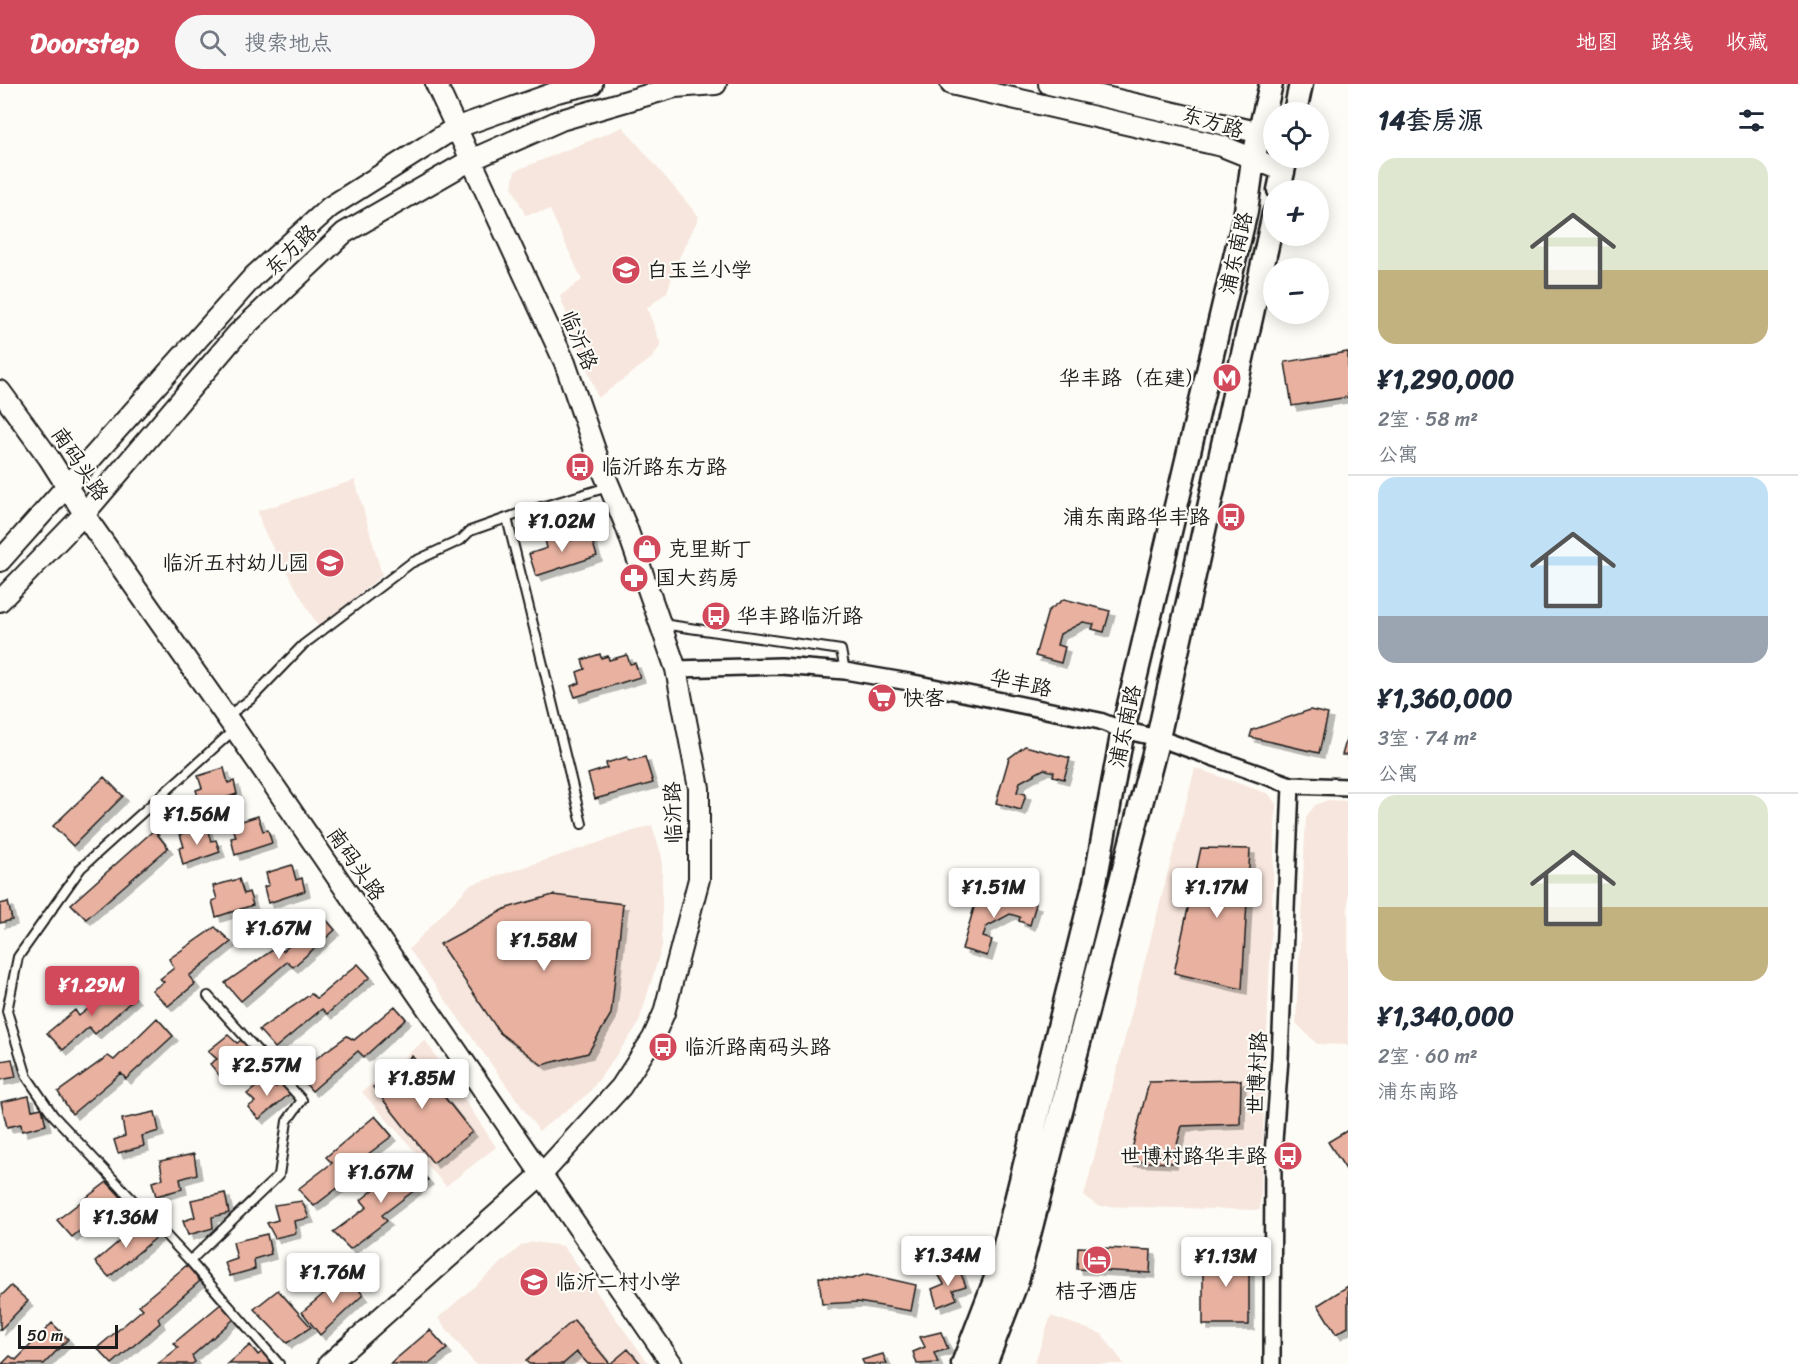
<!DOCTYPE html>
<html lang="zh">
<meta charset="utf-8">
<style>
body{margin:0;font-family:Sriracha,"LXGW WenKai TC",sans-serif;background:#f6f6f7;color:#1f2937;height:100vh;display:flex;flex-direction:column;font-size:22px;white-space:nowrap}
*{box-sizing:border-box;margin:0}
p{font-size:20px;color:#747a83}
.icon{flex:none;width:33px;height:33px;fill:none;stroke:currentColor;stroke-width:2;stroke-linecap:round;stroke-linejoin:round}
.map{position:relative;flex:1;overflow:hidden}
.details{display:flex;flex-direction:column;background:#fff;width:450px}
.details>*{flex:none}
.fabs{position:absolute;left:1263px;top:18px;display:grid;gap:12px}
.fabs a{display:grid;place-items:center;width:66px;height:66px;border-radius:50%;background:#fff;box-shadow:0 3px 15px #0003;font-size:30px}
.scale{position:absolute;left:18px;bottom:15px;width:100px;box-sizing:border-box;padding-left:6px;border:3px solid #1c1c1c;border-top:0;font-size:16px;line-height:21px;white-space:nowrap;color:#1c1c1c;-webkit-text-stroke:4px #fdfcf7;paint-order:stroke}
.price{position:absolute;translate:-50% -51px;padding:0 14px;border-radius:6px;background:#fff;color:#222;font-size:20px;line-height:39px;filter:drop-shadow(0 2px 3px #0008)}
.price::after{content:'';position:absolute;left:50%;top:36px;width:18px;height:14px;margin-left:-9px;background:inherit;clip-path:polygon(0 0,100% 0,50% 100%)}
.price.active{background:#d1495b;color:#fff}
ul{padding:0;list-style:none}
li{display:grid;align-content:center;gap:12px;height:318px;padding:0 30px}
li+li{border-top:2px solid #e0e1e3}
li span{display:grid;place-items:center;height:186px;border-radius:18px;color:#555}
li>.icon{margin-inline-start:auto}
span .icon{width:108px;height:108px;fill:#fffc;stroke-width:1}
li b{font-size:26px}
h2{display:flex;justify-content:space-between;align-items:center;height:72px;padding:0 30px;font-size:26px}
header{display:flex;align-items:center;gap:36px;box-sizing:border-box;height:84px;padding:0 30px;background:#d1495b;color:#fff}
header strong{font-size:28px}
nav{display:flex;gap:33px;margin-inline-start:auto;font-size:21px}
.search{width:420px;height:54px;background:#f6f6f7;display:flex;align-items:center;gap:15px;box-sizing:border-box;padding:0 21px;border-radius:33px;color:#747a83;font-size:22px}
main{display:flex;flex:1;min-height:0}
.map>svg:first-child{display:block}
</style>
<header>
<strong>Doorstep</strong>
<div class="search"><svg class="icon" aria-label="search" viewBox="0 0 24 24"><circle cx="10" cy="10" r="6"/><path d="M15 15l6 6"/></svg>搜索地点</div>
<nav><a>地图</a><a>路线</a><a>收藏</a></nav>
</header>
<main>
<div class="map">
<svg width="1348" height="1280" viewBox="0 0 1348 1280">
<defs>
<filter id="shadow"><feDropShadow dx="5" dy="5" stdDeviation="0" flood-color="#0004"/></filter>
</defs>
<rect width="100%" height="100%" fill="#fdfcf7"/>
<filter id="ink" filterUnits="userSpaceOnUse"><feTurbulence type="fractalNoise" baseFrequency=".0167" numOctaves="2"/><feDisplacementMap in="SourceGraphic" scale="12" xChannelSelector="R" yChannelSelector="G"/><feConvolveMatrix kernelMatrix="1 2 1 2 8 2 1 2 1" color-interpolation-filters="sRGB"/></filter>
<g filter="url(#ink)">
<path fill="#f7e6dd" d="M623 43 699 133 678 176 667 208 647 224 661 261 652 274 598 314 560 212 582 196 550 126 525 131 512 102 515 87Z
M355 396 382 491 319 544 274 466 262 443 258 427Z
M1195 684 1269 710 1276 720 1260 1126 1098 1122 1084 1112Z
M1328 716 1348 717V961L1317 960 1296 939 1306 733 1315 721Z
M652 741 662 773V862L638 941 589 1009 539 1047 409 865 470 801Z
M425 956 496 1063 446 1102 362 1008Z
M533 1158 563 1162 649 1280H475L438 1234 522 1161Z
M1051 1232 1102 1250 1124 1280H1034Z"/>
<path fill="#e9b2a0" stroke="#1c1c1c" stroke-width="1.5" filter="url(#shadow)" d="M1348 268V313L1292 322 1285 278Z
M569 448 572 456 590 450 597 472 536 492 529 470 547 464 545 456Z
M1064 515 1110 527 1104 548 1092 545 1094 540 1083 538 1060 550 1057 561 1065 563 1061 579 1035 572 1048 527Z
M600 570 601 574 608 572 609 576 627 571 630 580 635 579 640 593 575 613 571 602 580 599 577 588 585 585 582 576Z
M1310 626 1328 630 1319 669 1250 653 1252 646Z
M1348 650V671H1342Z
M1025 662 1070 674 1064 695 1053 692 1054 688 1044 685 1020 698 1017 708 1026 710 1021 726 996 719 1009 674Z
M627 673 629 677 645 673 653 699 595 715 588 690 607 684 606 679Z
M224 684 228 699 234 697 237 710 201 722 196 706 202 704 198 692Z
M104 693 123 712 73 762 53 742Z
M258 732 263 747 268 746 272 759 235 771 231 754 236 753 232 740Z
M206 742 211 757 216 756 220 768 183 781 179 764 184 763 180 750Z
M154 746 168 764 86 835 71 820Z
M1201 764 1250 765 1242 905 1174 889Z
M292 781 296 796 302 794 305 807 268 819 264 803 269 801 266 789Z
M239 795 244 810 249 808 253 821 216 833 212 817 217 815 213 802Z
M990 807 1036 820 1030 841 1019 837 1020 833 1010 830 986 843 983 853 992 856 987 872 962 865 975 820Z
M553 811 623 820 611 930 588 969 542 981 500 949 440 860 507 824Z
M8 818 12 836 0 839V820Z
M324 833 335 846 293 883 287 878 241 917 225 899 277 863 283 867Z
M215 843 231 858 189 892 195 900 168 922 152 906 164 898 160 895 174 884 169 875Z
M358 880 370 893 327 930 322 925 275 964 259 946 311 910 317 914Z
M122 898 135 914 95 950 89 943 63 966 47 949 75 926 79 932Z
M395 922 406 935 364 973 358 967 312 1007 296 989 347 952 354 956Z
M157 934 173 952 126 995 121 989 72 1030 58 1008 108 972 114 976Z
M228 951 237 959 243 955 252 966 220 992 210 980 217 975 208 967Z
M0 971 1 977 12 975 16 993 0 996Z
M412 972 472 1048 433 1079 373 1003Z
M267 994 276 1003 282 999 291 1009 259 1035 248 1023 255 1018 247 1010Z
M1241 996 1240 1040 1182 1042 1172 1079 1129 1077 1149 998Z
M29 1012 32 1026 42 1024 46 1041 22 1047 21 1040 7 1043 1 1018Z
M155 1028 159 1047 142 1052 144 1062 118 1069 114 1056 125 1052 122 1035Z
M375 1032 392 1052 346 1087 352 1093 314 1122 298 1105 332 1079 326 1073Z
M1348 1046V1086L1347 1087 1328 1058Z
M194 1070 197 1090 180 1095 182 1105 156 1112 152 1098 163 1095 160 1077Z
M410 1076 428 1096 382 1131 387 1137 350 1165 333 1148 367 1123 361 1116Z
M107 1098 121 1113 72 1153 57 1136Z
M225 1109 229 1129 212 1133 213 1144 188 1151 183 1137 195 1133 191 1116Z
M302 1117 309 1134 294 1137 296 1149 275 1154 267 1139 278 1136 274 1121Z
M144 1136 157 1153 109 1193 95 1178Z
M267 1150 271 1170 254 1175 255 1185 230 1192 225 1179 237 1175 233 1158Z
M1078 1163 1151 1166 1150 1189 1077 1185Z
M1203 1167H1249V1241H1203Z
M187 1181 200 1197 158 1234 160 1239 112 1280 97 1264 143 1225 139 1221Z
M959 1185 966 1202 953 1206 957 1215 937 1223 932 1205 944 1200 938 1190Z
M347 1190 363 1211 320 1251 302 1228Z
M867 1190 916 1201 911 1227 858 1218 822 1220 819 1193 852 1195Z
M11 1202 28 1217 0 1246V1213Z
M1348 1202V1243L1336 1250 1318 1221Z
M278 1206 311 1243 287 1259 254 1225Z
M222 1219 234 1235 192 1272 195 1278 192 1280H158L178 1264 174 1259Z
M574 1236 610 1280 628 1265 641 1280H588L577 1268 563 1280H529L526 1277Z
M52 1239 68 1255 44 1280H2L10 1272 16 1276Z
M430 1246 447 1265 429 1280H390Z
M941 1248 948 1265 934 1269 938 1279 917 1280 913 1268 925 1263 920 1253Z
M250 1261 258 1271 262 1268 273 1280H228Z
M883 1270 887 1280H864L862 1276Z"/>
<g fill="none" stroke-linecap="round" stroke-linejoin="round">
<g stroke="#1c1c1c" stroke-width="12">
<path id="lane" d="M507 434 582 740
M662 540 841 566 845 587
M227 632 251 615 303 561 411 479 461 456 470 447 521 429 608 403
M235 645 81 784 18 873 7 927 27 993 53 1031 190 1177 279 1280
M190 1177 279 1091 287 1037 302 1016 208 912"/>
</g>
<g stroke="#1c1c1c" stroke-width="20">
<path id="street" d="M676 585 781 582 845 587 909 598 1100 637 1123 646 1158 654 1291 701 1348 703
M1272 1280 1273 1071 1280 974 1291 701"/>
</g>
<g stroke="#1c1c1c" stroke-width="24">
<path id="secondary" d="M951 0 1222 62 1284 87
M1049 0 1274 52
M0 307 49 374 92 442 235 645 672 1280
M0 477 254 192 330 123 455 44 557 8 592 0
M0 517 85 429 237 250 344 149 471 76 561 36 675 3 716 0
M329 1280 542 1090 621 1003 653 954 664 929 699 795V704L676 585 626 442 598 375 565 279 436 0"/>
</g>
<g stroke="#1c1c1c" stroke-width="27">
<path id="primary" d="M1295 28 1301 0
M1279 106 1286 74
M963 1280 998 1189 1095 798 1123 646 1246 127 1253 76 1271 0
M985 1280 1017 1197 1158 654 1274 130"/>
</g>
<use href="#lane" stroke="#fdfcf7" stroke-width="8"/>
<use href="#street" stroke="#fdfcf7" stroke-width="15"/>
<use href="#secondary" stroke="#fdfcf7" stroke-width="20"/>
<use href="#primary" stroke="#fdfcf7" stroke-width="22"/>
</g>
</g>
<defs>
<g id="school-disc" transform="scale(1.5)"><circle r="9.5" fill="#d1495b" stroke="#fdfcf7"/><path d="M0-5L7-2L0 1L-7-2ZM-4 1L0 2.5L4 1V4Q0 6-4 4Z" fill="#fff"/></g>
<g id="metro-disc" transform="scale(1.5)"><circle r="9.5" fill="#d1495b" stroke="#fdfcf7"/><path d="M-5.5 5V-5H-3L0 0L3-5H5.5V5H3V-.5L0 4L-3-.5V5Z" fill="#fff"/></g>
<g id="bus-disc" transform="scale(1.5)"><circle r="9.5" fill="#d1495b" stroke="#fdfcf7"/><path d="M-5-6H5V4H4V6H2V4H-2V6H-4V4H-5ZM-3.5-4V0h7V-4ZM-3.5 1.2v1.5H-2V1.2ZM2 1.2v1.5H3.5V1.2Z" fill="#fff"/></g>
<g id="shop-disc" transform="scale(1.5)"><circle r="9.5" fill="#d1495b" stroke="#fdfcf7"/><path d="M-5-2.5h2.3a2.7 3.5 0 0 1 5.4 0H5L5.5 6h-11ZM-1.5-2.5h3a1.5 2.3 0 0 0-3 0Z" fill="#fff"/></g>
<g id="pharmacy-disc" transform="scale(1.5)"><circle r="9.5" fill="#d1495b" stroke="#fdfcf7"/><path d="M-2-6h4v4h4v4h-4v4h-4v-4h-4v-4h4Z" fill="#fff"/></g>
<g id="supermarket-disc" transform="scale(1.5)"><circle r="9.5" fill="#d1495b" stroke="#fdfcf7"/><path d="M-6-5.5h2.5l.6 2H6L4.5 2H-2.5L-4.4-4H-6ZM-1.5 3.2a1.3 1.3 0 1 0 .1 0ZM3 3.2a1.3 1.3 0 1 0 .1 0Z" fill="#fff"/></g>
<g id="hotel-disc" transform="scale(1.5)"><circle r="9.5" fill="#d1495b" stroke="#fdfcf7"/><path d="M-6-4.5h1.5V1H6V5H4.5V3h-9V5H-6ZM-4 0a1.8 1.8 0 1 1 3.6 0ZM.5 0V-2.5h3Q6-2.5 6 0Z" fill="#fff"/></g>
</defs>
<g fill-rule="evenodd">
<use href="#school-disc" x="626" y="186"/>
<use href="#metro-disc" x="1227" y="294"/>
<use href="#bus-disc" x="580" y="383"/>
<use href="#bus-disc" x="1231" y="433"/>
<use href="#shop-disc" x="647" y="465"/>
<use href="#school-disc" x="330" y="479"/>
<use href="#pharmacy-disc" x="634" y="494"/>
<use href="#bus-disc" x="716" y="532"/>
<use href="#supermarket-disc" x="882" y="614"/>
<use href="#bus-disc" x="663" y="963"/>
<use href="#bus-disc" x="1288" y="1072"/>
<use href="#hotel-disc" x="1097" y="1176"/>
<use href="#school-disc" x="534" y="1198"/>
</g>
<g text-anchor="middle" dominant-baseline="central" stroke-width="4.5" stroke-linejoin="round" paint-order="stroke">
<g font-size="21" fill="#1c1c1c" stroke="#fdfcf7">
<text transform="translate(1213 38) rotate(17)">东方路</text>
<text transform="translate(291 166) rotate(-44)">东方路</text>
<text transform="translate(1236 169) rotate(-77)">浦东南路</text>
<text transform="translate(579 256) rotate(67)">临沂路</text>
<text transform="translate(80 380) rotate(56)">南码头路</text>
<text transform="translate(1021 599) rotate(12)">华丰路</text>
<text transform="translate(1125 642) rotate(-78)">浦东南路</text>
<text transform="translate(673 729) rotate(-92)">临沂路</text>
<text transform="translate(356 780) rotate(55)">南码头路</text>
<text transform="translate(1257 989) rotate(-87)">世博村路</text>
</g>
<g font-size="21" fill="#1c1c1c" stroke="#fdfcf7" text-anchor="start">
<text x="647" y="186">白玉兰小学</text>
<text x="1206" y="294" text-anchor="end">华丰路（在建）</text>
<text x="601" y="383">临沂路东方路</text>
<text x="1210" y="433" text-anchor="end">浦东南路华丰路</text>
<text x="668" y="465">克里斯丁</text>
<text x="309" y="479" text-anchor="end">临沂五村幼儿园</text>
<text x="655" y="494">国大药房</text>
<text x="737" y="532">华丰路临沂路</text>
<text x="903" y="614">快客</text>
<text x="684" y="963">临沂路南码头路</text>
<text x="1267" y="1072" text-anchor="end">世博村路华丰路</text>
<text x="555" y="1198">临沂二村小学</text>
<text x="1097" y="1207" text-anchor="middle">桔子酒店</text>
</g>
</g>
</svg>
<div class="fabs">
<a><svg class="icon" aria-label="locate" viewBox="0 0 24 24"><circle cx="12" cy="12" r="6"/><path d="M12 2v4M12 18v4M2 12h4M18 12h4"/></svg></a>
<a>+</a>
<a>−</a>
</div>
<div class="scale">50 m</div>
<b class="price" style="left:562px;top:469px">¥1.02M</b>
<b class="price" style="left:197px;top:762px">¥1.56M</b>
<b class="price" style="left:994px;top:835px">¥1.51M</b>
<b class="price" style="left:1217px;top:835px">¥1.17M</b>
<b class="price" style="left:279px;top:876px">¥1.67M</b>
<b class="price" style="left:544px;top:888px">¥1.58M</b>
<b class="price active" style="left:92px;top:933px">¥1.29M</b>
<b class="price" style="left:267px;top:1013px">¥2.57M</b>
<b class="price" style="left:422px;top:1026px">¥1.85M</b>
<b class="price" style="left:381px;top:1120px">¥1.67M</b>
<b class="price" style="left:126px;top:1165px">¥1.36M</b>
<b class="price" style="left:948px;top:1203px">¥1.34M</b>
<b class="price" style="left:1226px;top:1204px">¥1.13M</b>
<b class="price" style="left:333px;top:1220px">¥1.76M</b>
</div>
<section class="details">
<h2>14套房源<svg class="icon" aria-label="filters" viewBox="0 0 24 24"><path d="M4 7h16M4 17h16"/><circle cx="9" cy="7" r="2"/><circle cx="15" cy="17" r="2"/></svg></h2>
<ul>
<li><span style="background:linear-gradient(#dfe7d0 60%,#c2b280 0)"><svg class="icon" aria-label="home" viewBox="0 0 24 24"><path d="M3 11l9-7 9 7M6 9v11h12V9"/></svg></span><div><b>¥1,290,000</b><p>2室 · 58 m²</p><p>公寓</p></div></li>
<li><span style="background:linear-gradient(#bfe0f5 75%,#9aa5b1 0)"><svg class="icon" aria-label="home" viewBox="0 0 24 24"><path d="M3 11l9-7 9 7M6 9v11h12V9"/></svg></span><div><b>¥1,360,000</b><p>3室 · 74 m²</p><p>公寓</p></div></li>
<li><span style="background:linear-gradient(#dfe7d0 60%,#c2b280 0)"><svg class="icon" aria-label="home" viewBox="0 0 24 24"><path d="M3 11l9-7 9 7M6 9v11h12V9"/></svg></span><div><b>¥1,340,000</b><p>2室 · 60 m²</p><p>浦东南路</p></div></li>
</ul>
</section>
</main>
